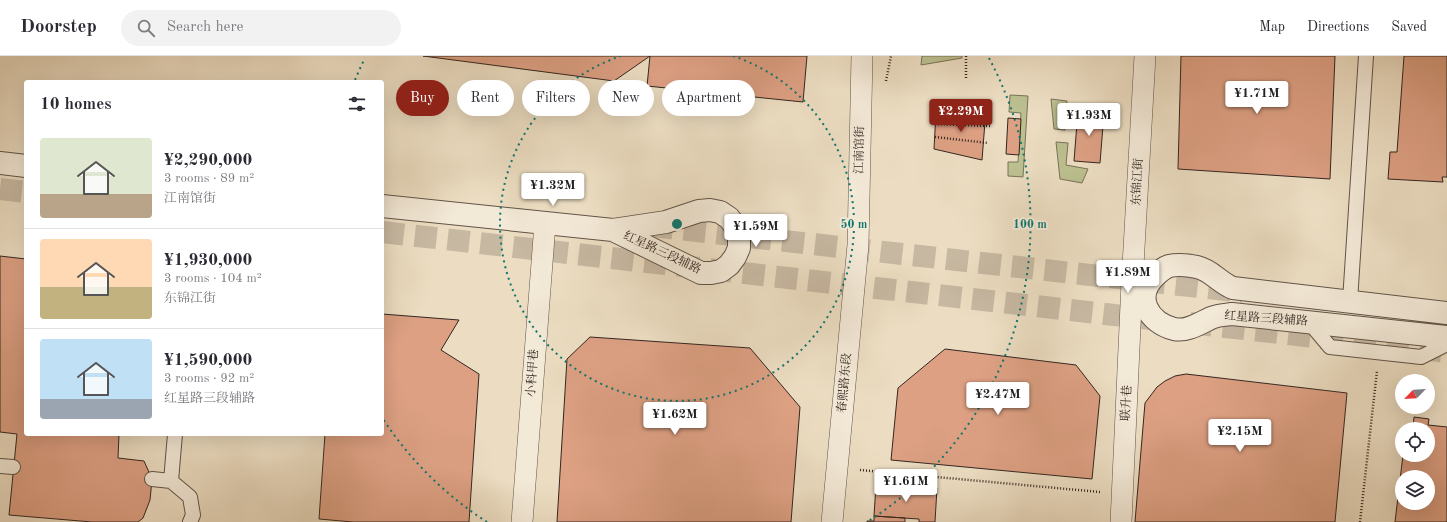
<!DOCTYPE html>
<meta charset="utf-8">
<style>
body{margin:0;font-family:"Old Standard TT","Noto Serif SC",serif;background:#f2f2f3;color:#2b2b33;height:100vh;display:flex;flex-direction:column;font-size:15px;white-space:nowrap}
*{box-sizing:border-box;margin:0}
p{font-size:13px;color:#7c7c81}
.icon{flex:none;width:22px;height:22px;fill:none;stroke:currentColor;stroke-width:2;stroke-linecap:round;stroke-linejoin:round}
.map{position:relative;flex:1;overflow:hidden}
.side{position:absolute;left:24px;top:24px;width:360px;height:356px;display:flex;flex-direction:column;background:#fff;border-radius:4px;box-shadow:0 4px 16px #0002}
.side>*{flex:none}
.hud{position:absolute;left:396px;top:24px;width:380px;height:36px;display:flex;gap:8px}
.needle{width:26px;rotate:245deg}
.fabs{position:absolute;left:1395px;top:318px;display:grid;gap:8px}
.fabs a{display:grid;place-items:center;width:40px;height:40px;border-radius:50%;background:#fff;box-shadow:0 4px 16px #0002;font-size:20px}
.price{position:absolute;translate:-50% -34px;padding:0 9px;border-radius:4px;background:#fff;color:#222;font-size:13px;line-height:26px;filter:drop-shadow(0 1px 2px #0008)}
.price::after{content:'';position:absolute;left:50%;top:24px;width:12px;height:9px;margin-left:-6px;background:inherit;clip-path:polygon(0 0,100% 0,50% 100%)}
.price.on{background:#8f2418;color:#fff}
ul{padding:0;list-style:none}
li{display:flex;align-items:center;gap:12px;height:100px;padding:0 16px}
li+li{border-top:1px solid #e1e1e2}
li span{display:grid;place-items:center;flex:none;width:112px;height:80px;border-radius:4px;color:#555}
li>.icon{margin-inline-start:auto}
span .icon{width:48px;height:48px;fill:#fffc;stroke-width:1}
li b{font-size:17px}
h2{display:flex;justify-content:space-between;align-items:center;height:48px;padding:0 16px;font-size:17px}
.tag{padding:0 14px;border-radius:18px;background:#fff;box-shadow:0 4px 16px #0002;font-size:14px;line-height:36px}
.tag.on{background:#8f2418;color:#fff}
header{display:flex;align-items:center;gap:24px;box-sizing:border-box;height:56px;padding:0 20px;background:#fff;border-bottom:1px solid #e1e1e2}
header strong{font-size:19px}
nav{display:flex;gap:22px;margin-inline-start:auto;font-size:14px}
.search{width:280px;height:36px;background:#f2f2f3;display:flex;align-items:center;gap:10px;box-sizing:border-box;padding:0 14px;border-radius:22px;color:#7c7c81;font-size:15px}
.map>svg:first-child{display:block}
</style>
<header>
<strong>Doorstep</strong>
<div class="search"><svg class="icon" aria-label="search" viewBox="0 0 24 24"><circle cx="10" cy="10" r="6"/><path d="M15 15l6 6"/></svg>Search here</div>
<nav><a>Map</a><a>Directions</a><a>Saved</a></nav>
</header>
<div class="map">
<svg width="1447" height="466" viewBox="0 0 1447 466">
<rect width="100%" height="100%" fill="#ecddc2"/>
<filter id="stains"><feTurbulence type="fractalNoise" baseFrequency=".005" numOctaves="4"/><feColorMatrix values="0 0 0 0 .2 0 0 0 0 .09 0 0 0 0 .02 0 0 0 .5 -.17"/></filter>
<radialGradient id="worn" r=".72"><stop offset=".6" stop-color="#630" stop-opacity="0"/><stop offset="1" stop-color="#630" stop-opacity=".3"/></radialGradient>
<path fill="#bcc090" stroke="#787358" d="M922 0H962V2L921 9Z
M1010 39 1028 40 1023 121 1008 120V106H1018L1021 57 1009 56Z
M1051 43 1067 45 1065 74 1054 73Z
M1056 86 1068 87 1066 109 1088 113 1082 127 1060 123Z"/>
<path fill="#dda083" stroke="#332620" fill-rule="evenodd" d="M423 0H650L614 25Z
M650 0H807L803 46 647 30Z
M1181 0H1335L1330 123 1178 113Z
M1404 0H1447V121H1442L1443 126 1388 123 1390 96H1397Z
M986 53 982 104 934 93 936 56Z
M1078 54 1104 57 1100 107 1074 105Z
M1008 62 1021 63 1019 99 1006 98Z
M0 200 26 203V378H119L118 402 144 405 152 423 150 444 143 462 138 466H92L9 459 17 378 0 376Z
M382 258 459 264 441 294 479 318 469 466H353L319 463 325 378H382Z
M590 281 750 292 800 351 791 466H557L567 303Z
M945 293 1076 309 1100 340 1092 423 891 404 898 332Z
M1186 318 1347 337 1335 466H1135L1145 347 1157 331 1165 325 1175 320Z
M1414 361 1429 363 1428 369 1447 371V466H1395L1403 399H1428V373H1413ZM1402 421H1428V447H1402Z
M876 429 937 432 935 466H919V463L874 460Z
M874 460 905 462V466H867V465H874Z"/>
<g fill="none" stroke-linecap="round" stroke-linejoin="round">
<path stroke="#c7b8a2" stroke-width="22" stroke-dasharray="22 11" stroke-linecap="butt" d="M0 133 26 136
M651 170 1243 236
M382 176 1150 263
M1190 267 1447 296"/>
<g stroke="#615448" stroke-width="16">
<path id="service" d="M1350 245 1366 0
M1309 266 1330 291 1421 301 1447 288
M0 410 13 411
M152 423 171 425 175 378
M171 425 190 441 193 459 190 466"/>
</g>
<g stroke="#615448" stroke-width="22">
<path id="pedestrian" d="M522 466 545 168
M832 466 858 189 862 0
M1121 466 1132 227 1145 0"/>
</g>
<g stroke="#615448" stroke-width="24">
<path id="minor" d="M0 107 26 110
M382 150 613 174 666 166 699 155 710 154 720 156 729 162 736 171 739 181V192L735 201 729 209 721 215 711 217H701L613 174
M1447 257 1233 232C1220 227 1211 214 1197 211 1188 209 1178 208 1169 210 1163 212 1159 216 1154 221 1134 241 1148 266 1174 273 1187 276 1200 267 1211 262 1218 259 1225 259 1232 258L1447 281"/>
</g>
<path stroke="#332620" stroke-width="2.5" stroke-dasharray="1 2" stroke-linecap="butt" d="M966 22V0
M886 25 891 0
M935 68 990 70
M935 81 988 87
M860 414 1100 436
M1360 466 1377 315"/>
<use href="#service" stroke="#f3e9d7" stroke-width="14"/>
<use href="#pedestrian" stroke="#f3e9d7" stroke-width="21"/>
<use href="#minor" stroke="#f3e9d7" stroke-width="22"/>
</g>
<g fill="none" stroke="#0f766e" stroke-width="2" stroke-dasharray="2 4">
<path d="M733 0A177 177 0 1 1 621 0"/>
<path d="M487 466A353 353 0 0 1 383 363M355 24A353 353 0 0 1 365 2M989 2A353 353 0 0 1 867 466"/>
</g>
<g text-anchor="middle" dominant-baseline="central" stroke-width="4" stroke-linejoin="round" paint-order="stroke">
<g font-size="12" fill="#332620" stroke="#f3e9d7">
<text transform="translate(860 94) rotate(-89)">江南馆街</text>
<text transform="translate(1138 126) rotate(-87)">东锦江街</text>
<text transform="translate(662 197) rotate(25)">红星路三段辅路</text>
<text transform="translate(1266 263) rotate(4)">红星路三段辅路</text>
<text transform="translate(533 317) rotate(-86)">小科甲巷</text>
<text transform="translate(845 327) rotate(-85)">春熙路东段</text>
<text transform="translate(1127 347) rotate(-87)">联升巷</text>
</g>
</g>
<circle cx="677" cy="168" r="6" fill="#0f766e" stroke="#f3e9d7" stroke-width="2"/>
<g font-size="12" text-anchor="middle" font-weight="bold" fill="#0f766e" stroke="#f3e9d7" stroke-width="4" stroke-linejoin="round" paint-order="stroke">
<text x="854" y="172">50 m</text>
<text x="1030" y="172">100 m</text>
</g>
<rect width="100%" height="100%" filter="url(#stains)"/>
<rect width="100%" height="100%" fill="url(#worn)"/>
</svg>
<div class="fabs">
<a><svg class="needle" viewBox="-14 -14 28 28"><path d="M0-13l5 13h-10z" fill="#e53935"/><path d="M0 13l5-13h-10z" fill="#7c7c81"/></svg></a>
<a><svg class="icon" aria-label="locate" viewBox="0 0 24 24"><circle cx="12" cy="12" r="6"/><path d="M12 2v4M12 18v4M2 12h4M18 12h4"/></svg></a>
<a><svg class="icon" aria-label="layers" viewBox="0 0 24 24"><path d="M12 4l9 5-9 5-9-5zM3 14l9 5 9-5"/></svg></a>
</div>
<b class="price" style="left:1257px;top:59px">¥1.71M</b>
<b class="price on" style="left:961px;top:77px">¥2.29M</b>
<b class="price" style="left:1089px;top:81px">¥1.93M</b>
<b class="price" style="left:553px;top:151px">¥1.32M</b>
<b class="price" style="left:756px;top:192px">¥1.59M</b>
<b class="price" style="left:1128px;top:238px">¥1.89M</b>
<b class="price" style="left:998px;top:360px">¥2.47M</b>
<b class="price" style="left:675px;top:380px">¥1.62M</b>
<b class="price" style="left:1240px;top:397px">¥2.15M</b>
<b class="price" style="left:906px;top:447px">¥1.61M</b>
<div class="hud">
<a class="tag on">Buy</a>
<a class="tag">Rent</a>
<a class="tag">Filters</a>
<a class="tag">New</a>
<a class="tag">Apartment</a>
</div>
<section class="side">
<h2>10 homes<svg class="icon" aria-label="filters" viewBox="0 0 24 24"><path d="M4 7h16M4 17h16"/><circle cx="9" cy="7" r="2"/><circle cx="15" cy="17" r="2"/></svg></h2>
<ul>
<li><span style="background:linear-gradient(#dfe7d0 70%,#b9a48a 0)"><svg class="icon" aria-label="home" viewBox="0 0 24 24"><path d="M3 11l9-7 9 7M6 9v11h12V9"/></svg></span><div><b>¥2,290,000</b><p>3 rooms · 89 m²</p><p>江南馆街</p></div></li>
<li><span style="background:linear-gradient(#ffd9b3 60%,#c2b280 0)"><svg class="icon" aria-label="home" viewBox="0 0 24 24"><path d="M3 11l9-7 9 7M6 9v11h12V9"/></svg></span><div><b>¥1,930,000</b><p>3 rooms · 104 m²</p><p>东锦江街</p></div></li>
<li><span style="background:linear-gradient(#bfe0f5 75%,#9aa5b1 0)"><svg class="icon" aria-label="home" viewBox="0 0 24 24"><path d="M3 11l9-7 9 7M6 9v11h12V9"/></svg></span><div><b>¥1,590,000</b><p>3 rooms · 92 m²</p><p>红星路三段辅路</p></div></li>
</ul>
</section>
</div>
